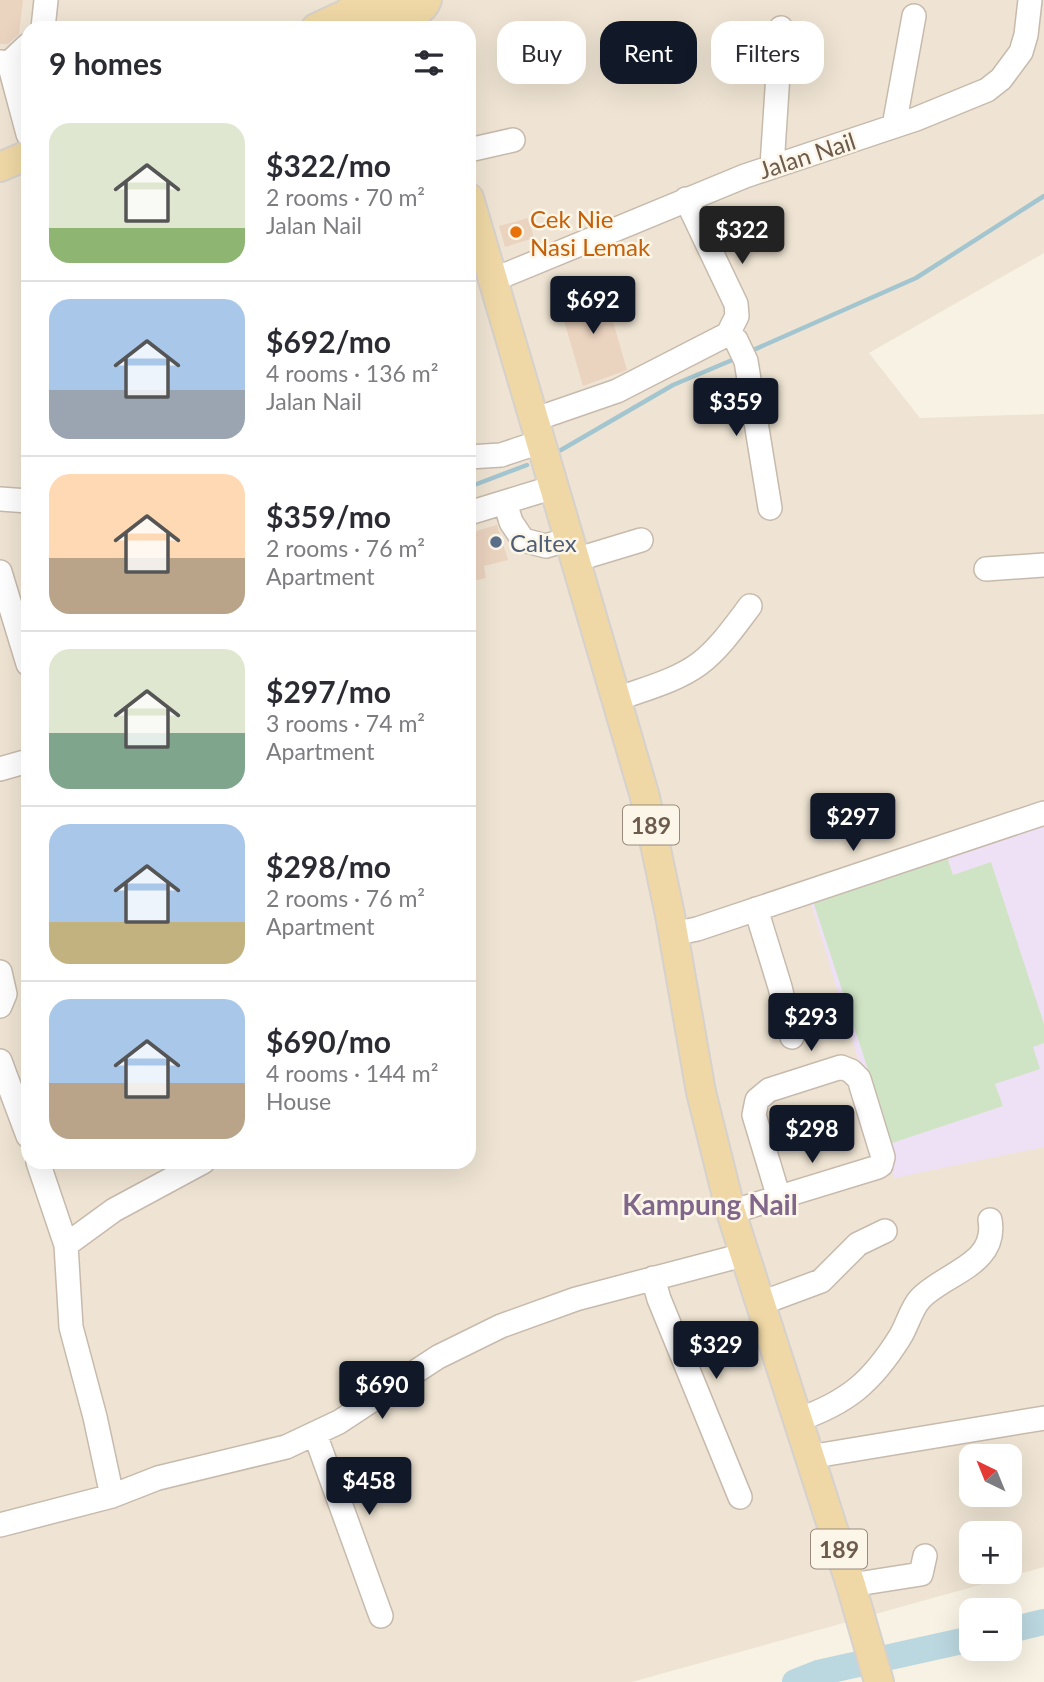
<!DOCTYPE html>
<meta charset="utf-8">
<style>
body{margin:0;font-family:Lato,sans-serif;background:#f7f7f7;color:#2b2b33;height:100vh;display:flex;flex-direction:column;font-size:26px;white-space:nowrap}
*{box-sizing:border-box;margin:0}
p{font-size:23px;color:#7c7c81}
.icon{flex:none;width:38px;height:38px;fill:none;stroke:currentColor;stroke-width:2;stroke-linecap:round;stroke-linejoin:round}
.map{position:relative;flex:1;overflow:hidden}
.panel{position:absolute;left:21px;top:21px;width:455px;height:1148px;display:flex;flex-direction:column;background:#fff;border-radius:21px;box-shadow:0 7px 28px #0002}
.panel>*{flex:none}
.guide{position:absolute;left:497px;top:21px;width:441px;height:63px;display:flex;gap:14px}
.needle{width:46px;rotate:317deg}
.buttons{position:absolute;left:959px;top:1444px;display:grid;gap:14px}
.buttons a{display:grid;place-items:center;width:63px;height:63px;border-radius:14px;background:#fff;box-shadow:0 7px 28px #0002;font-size:35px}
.price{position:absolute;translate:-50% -60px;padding:0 16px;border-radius:7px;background:#111827;color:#fff;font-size:23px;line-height:46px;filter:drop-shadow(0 2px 4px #0008)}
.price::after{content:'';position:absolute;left:50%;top:42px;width:21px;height:16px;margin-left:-10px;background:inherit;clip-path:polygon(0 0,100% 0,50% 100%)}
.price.selected{background:#222;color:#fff}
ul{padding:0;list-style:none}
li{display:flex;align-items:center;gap:21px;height:175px;padding:0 28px}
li+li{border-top:2px solid #e1e1e2}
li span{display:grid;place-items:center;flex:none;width:196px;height:140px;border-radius:21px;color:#555}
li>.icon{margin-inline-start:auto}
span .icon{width:84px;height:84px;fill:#fffc;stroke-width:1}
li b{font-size:30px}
h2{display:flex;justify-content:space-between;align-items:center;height:84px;padding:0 28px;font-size:30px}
.tag{padding:0 24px;border-radius:21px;background:#fff;box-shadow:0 7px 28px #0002;font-size:24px;line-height:63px}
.tag.selected{background:#111827;color:#fff}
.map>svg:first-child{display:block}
</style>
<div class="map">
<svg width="1044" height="1682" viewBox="0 0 1044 1682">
<rect width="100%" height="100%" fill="#f8f2e4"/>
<path fill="#efe4d3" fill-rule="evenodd" d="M0 0H1044V253L869 353 920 418 1044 414V1567L632 1682H0ZM28 28H469V1162H28ZM971 1456H1010V1494H971ZM971 1533H1010V1572H971Z"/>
<path fill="#efe1f5" d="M1044 822V1147L894 1178 809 897Z"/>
<path fill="#cfe4c5" d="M946 854 953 875 991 862 1044 1024V1043L1033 1047 1040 1069 995 1084 1003 1106 892 1143 812 898Z"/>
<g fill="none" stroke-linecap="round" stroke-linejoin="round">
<path stroke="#a3c5cf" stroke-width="4.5" d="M751 351 916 278 1044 196
M561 450 673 385 737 358
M469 487 527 465"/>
<path stroke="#bbd7df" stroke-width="26" d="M1010 1630 1044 1622
M795 1682 818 1673 971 1639"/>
</g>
<path fill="#ead3bf" d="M0 0H23L19 34 8 44H0Z
M528 218 534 238 505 247 499 226Z
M603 287 627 370 583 386 558 300Z
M497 525 508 560 484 566 486 578 469 582V533Z"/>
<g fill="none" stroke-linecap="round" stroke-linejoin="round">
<g stroke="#c7baac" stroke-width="26">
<path id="minor" d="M43 28 46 0
M0 62 9 63 28 45
M9 63 28 134
M894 126 914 16
M469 150 513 140
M772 166 781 28
M686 199 736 304 737 316 728 334
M493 280 745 176 916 119 987 90 1001 79 1021 52 1026 35 1030 0
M533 420 617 391 728 334 736 340 746 361 770 508
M469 457 501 455 540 442
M554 487 505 502 511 522 523 540 546 546 569 539
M0 499 28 501
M469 513 505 502
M575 560 641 540
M986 569 1044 565
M0 572 28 664
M617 699C644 689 676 681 699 664 719 649 735 626 750 606
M0 769 28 761
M756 909 780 987 792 1037
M673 934 697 929 1044 813
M0 972 5 994 0 1006
M0 1061 28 1136
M38 1162 66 1245 71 1327 95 1417 112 1496
M731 1212 878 1167 881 1165 883 1157 859 1079 851 1071 841 1067 769 1090 757 1100 754 1115 779 1198
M66 1245 114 1210 203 1162
M653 1278 659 1299 740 1497
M759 1304 821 1281 858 1244 885 1231
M797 1420C847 1403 872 1382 900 1337 907 1326 911 1309 920 1299 944 1273 998 1265 990 1220
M315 1434 381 1616
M809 1457 1044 1418
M0 1525 112 1496 158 1478 286 1447 339 1422 438 1357 501 1326 576 1299 743 1255
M851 1585 921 1574 925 1556"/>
</g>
<g stroke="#d6d1cd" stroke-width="32">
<path id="major" d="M396 0 403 10C414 14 423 11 427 0
M353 15 399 6
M316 28 346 14 356 5 371 0
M0 167 28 155
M469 198 645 797 670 915 701 1092 731 1212 851 1585 879 1682"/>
</g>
<use href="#minor" stroke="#fff" stroke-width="23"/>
<use href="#major" stroke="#efd8a5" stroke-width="28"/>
</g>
<circle fill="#e8710a" stroke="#fcf6e9" stroke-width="2.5" cx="516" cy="232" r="7"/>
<circle fill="#5c6f8a" stroke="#fcf6e9" stroke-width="2.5" cx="496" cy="542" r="7"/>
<g text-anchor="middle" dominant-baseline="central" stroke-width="5" stroke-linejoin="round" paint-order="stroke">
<g fill="#fcf6e9" stroke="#988a7c" stroke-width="2">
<rect x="623" y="805.5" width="56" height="39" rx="5"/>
<rect x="811" y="1529.5" width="56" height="39" rx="5"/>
</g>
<g font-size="23" font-weight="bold" fill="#6d5b4d">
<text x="651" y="825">189</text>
<text x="839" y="1549">189</text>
</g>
<g font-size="24" fill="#6d5b4d" stroke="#fcf6e9">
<text transform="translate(807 155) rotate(-18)">Jalan Nail</text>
</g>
<g font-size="24" fill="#c56008" stroke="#fcf6e9" text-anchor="start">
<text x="530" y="218">Cek Nie<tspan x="530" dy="28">Nasi Lemak</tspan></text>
</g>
<g font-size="24" fill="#4e5e75" stroke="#fcf6e9" text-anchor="start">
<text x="510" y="542">Caltex</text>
</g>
<g font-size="28" font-weight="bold" fill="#7f668a" stroke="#fcf6e9">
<text x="710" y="1204">Kampung Nail</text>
</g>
</g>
</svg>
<div class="buttons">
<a><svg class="needle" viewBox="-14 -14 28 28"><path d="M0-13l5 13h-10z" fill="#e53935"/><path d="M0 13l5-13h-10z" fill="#7c7c81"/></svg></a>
<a>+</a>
<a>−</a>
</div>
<b class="price selected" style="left:742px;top:266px">$322</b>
<b class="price" style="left:593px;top:336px">$692</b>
<b class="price" style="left:736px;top:438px">$359</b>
<b class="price" style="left:853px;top:853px">$297</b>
<b class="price" style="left:811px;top:1053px">$293</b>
<b class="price" style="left:812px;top:1165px">$298</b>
<b class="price" style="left:716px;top:1381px">$329</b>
<b class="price" style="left:382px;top:1421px">$690</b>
<b class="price" style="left:369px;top:1517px">$458</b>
<div class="guide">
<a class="tag">Buy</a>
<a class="tag selected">Rent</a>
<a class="tag">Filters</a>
</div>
<section class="panel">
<h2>9 homes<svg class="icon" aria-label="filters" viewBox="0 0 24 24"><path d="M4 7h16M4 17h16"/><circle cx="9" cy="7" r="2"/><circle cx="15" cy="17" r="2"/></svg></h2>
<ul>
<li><span style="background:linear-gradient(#dfe7d0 75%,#8fb573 0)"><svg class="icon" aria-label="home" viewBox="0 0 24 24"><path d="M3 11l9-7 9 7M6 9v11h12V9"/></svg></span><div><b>$322/mo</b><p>2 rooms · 70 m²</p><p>Jalan Nail</p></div></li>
<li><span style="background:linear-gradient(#a9c7e8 65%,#9aa5b1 0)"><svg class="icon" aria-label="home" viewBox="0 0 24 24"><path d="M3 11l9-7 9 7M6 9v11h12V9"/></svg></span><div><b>$692/mo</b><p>4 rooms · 136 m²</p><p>Jalan Nail</p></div></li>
<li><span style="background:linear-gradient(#ffd9b3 60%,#b9a48a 0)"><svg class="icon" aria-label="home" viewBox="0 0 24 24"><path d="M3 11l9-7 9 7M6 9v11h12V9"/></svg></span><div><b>$359/mo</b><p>2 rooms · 76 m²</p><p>Apartment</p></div></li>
<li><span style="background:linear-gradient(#dfe7d0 60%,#7fa58c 0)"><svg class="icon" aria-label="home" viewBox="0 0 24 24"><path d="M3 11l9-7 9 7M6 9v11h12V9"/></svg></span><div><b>$297/mo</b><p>3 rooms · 74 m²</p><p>Apartment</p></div></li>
<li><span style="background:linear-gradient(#a9c7e8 70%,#c2b280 0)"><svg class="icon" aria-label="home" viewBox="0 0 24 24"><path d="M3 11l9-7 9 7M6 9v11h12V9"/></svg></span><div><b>$298/mo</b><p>2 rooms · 76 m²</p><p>Apartment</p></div></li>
<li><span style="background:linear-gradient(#a9c7e8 60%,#b9a48a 0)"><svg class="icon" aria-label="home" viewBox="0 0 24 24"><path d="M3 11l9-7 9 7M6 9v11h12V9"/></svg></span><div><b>$690/mo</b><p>4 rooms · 144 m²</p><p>House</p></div></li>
</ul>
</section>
</div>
